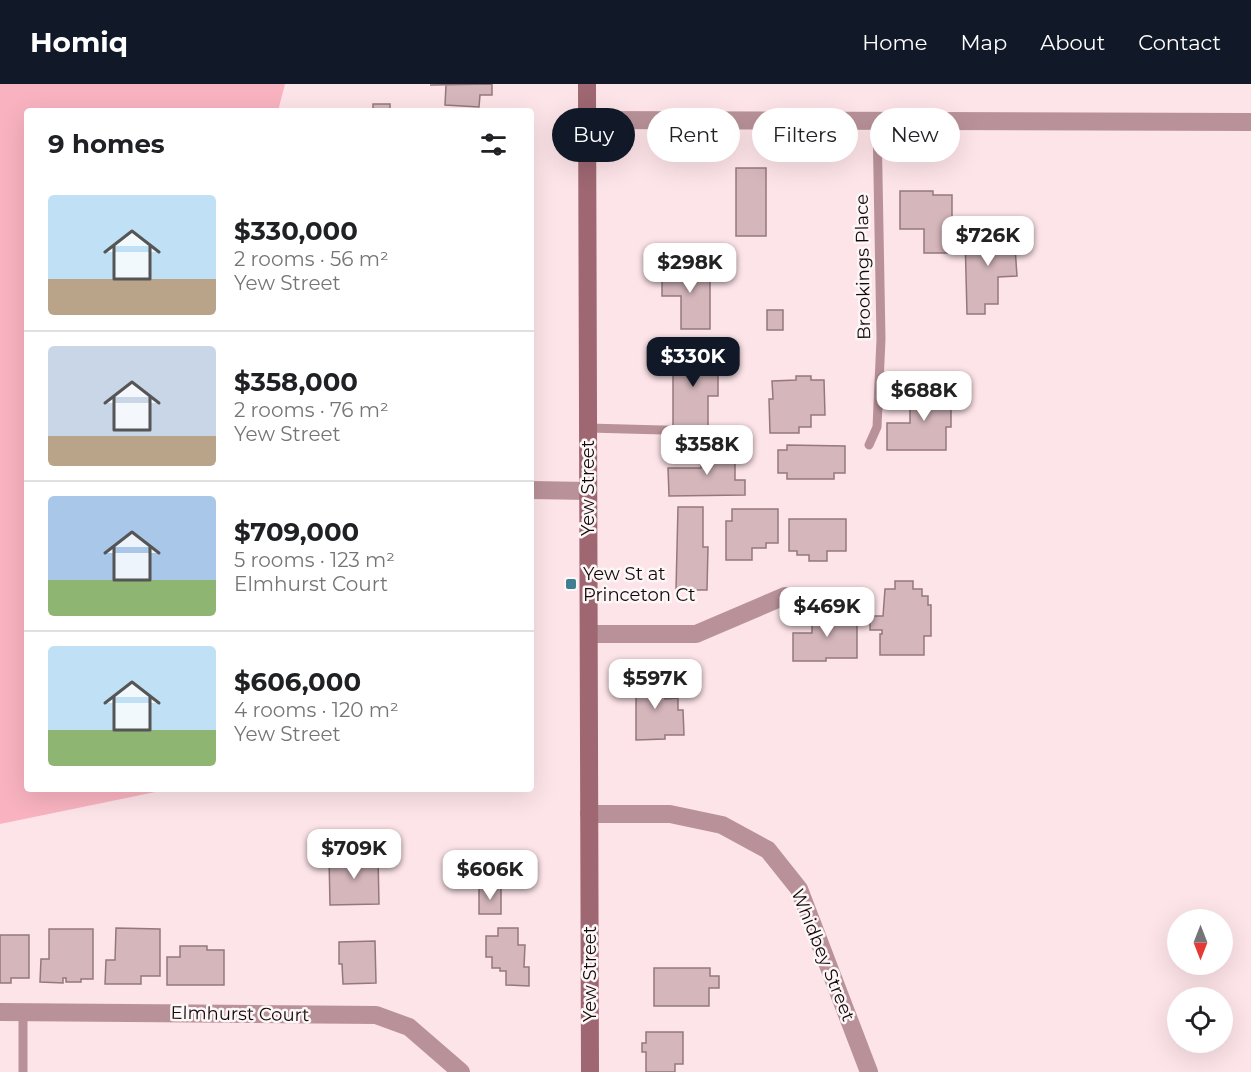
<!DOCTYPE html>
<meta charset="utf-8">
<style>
body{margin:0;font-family:Montserrat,sans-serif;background:#f6f6f6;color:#202124;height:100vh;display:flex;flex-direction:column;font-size:22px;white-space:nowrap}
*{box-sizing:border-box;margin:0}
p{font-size:20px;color:#757577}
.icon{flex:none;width:33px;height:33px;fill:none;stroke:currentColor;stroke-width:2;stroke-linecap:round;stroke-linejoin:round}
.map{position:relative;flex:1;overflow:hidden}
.details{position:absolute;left:24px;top:24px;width:510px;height:684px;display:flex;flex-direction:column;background:#fff;border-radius:6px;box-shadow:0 6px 24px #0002}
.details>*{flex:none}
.top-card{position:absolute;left:552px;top:24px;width:570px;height:54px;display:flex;gap:12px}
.needle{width:39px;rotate:180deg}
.controls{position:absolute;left:1167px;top:825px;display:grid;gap:12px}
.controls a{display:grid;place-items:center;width:66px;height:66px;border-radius:50%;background:#fff;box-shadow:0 6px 24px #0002;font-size:30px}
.price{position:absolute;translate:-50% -51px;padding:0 14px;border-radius:12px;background:#fff;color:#222;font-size:20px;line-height:39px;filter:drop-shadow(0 2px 3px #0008)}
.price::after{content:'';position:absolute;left:50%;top:36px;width:18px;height:14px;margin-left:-9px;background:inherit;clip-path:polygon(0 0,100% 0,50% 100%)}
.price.active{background:#111827;color:#fff}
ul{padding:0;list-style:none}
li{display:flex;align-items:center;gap:18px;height:150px;padding:0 24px}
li+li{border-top:2px solid #e0e0e0}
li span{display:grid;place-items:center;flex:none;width:168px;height:120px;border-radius:6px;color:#555}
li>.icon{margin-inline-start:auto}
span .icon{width:72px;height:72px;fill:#fffc;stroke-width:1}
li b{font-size:26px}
h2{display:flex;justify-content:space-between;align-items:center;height:72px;padding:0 24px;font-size:26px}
.chip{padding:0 21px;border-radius:27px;background:#fff;box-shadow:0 6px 24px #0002;font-size:21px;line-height:54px}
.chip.active{background:#111827;color:#fff}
header{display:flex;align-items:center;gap:36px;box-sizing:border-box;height:84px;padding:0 30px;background:#111827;color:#fff}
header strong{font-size:28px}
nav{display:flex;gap:33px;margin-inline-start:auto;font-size:21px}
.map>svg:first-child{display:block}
</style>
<header>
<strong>Homiq</strong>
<nav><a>Home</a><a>Map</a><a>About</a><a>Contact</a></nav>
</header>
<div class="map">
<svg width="1251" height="988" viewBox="0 0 1251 988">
<rect width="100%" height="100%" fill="#fde4e8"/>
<path fill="#f9b3c0" d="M0 0H285L278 27H27V705H170L0 740Z"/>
<path fill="#d4b6bb" stroke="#94787c" stroke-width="1.5" d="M492 0V11H480L479 23 445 21 446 1H430Z
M373 20H390V27H373Z
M736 84H766V152H736Z
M900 107H933V111H952V169H924V145H900Z
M970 148H1014L1017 192 998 193V220H985V230H967L965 152H970Z
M662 182H710V245H681V212H662Z
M767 226H783V246H767Z
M666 271H718V312H708V343H673V290H666Z
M796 292H811V296H824L825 331H811V343H799V349H770L769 315H773L772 297 796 296Z
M915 304H955V321H951V343H946V366H887V339H910V318H915Z
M701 357H716V365H724V374L735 373V396H745V411L669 412 668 384H701Z
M787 361 845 362V389H834V395H787V389H778V366H787Z
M678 423H703V463H708L707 506H676Z
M732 425H778V459H766V464H752V476H726V437H732Z
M789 435H846V467H827V477H809V471H797V467H789Z
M895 497H913V505H922V512H928V521H931V552H924V571H880V550H882V546H870V532H883L885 505H895Z
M812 526H838V534H857V574H826V577H793V549H812Z
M628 594 664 595 665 615 678 614V626H683L684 651H665V655L636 656V610H628Z
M378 772 379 820 330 821 329 773Z
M531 780V798L504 799 503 781Z
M479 804H501V830H479Z
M116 844 160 845V892H141V900H105L106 876H115Z
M498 844H518V861H525L524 883H529V902L506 901V887H500V884H492V873H486V852H498Z
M49 845H93V895H81V898H66V894H63V899L40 898 41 875H49Z
M0 851H29V894H11V899H0Z
M375 857 376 899 343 900 342 880H339V858Z
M180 862H207V866H224V901H167V873H180Z
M654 884H710V892H719V904H709V922H654Z
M646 948H683V980H675V988H646V968H642V959H646Z"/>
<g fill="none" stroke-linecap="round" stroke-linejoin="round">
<path stroke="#b99299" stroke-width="9" d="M588 344 738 348
M869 361 877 343 881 255 877 37
M23 928V988"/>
<path stroke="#b99299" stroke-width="18" d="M587 36 1251 38
M531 406 588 407
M589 550H696L785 512
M589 730H670L722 741 768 766 799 805 869 988
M0 928 376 931 409 943 461 988"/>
<path stroke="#9e6772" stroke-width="18" d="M587 0 590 988"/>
</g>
<rect fill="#3e8091" stroke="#fdf6f7" stroke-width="2" x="565" y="494" width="12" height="12" rx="3"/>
<g text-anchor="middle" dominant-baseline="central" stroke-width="5" stroke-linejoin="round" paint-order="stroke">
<g font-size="18" fill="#13090b" stroke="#fdf6f7">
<text transform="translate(863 183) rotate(-91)">Brookings Place</text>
<text transform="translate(588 404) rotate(-90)">Yew Street</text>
<text transform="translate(823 871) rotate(68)">Whidbey Street</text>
<text transform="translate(590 890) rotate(-90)">Yew Street</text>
<text transform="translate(240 930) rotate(1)">Elmhurst Court</text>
</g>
<g font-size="18" fill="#13090b" stroke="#fdf6f7" text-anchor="start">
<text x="583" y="490">Yew St at<tspan x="583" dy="21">Princeton Ct</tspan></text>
</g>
</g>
</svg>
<div class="controls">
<a><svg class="needle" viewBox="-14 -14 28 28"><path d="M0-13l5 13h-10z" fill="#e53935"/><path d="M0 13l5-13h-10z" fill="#757577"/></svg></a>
<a><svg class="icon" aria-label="locate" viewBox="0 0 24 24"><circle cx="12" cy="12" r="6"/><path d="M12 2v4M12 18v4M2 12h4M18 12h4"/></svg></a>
</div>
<b class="price" style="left:988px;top:183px">$726K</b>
<b class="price" style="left:690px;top:210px">$298K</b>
<b class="price active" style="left:693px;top:304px">$330K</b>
<b class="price" style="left:924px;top:338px">$688K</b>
<b class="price" style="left:707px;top:392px">$358K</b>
<b class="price" style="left:827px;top:554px">$469K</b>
<b class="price" style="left:655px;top:626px">$597K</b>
<b class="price" style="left:354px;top:796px">$709K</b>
<b class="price" style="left:490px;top:817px">$606K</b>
<div class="top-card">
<a class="chip active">Buy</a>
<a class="chip">Rent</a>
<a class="chip">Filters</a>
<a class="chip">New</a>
</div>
<section class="details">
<h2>9 homes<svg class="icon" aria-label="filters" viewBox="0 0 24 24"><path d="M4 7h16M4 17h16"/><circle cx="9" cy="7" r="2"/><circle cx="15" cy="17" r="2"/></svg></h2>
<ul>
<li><span style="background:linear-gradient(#bfe0f5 70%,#b9a48a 0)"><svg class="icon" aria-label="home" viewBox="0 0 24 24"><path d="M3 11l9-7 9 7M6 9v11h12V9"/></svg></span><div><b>$330,000</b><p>2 rooms · 56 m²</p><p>Yew Street</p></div></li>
<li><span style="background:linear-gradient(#c9d6e8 75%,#b9a48a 0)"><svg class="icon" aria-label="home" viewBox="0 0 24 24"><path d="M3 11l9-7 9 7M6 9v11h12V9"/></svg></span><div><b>$358,000</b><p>2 rooms · 76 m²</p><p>Yew Street</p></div></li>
<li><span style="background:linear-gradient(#a9c7e8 70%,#8fb573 0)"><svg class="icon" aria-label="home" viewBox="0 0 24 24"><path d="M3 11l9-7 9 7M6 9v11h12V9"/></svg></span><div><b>$709,000</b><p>5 rooms · 123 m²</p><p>Elmhurst Court</p></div></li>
<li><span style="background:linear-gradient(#bfe0f5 70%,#8fb573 0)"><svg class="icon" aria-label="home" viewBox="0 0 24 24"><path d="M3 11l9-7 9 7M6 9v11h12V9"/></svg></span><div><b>$606,000</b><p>4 rooms · 120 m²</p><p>Yew Street</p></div></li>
</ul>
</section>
</div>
